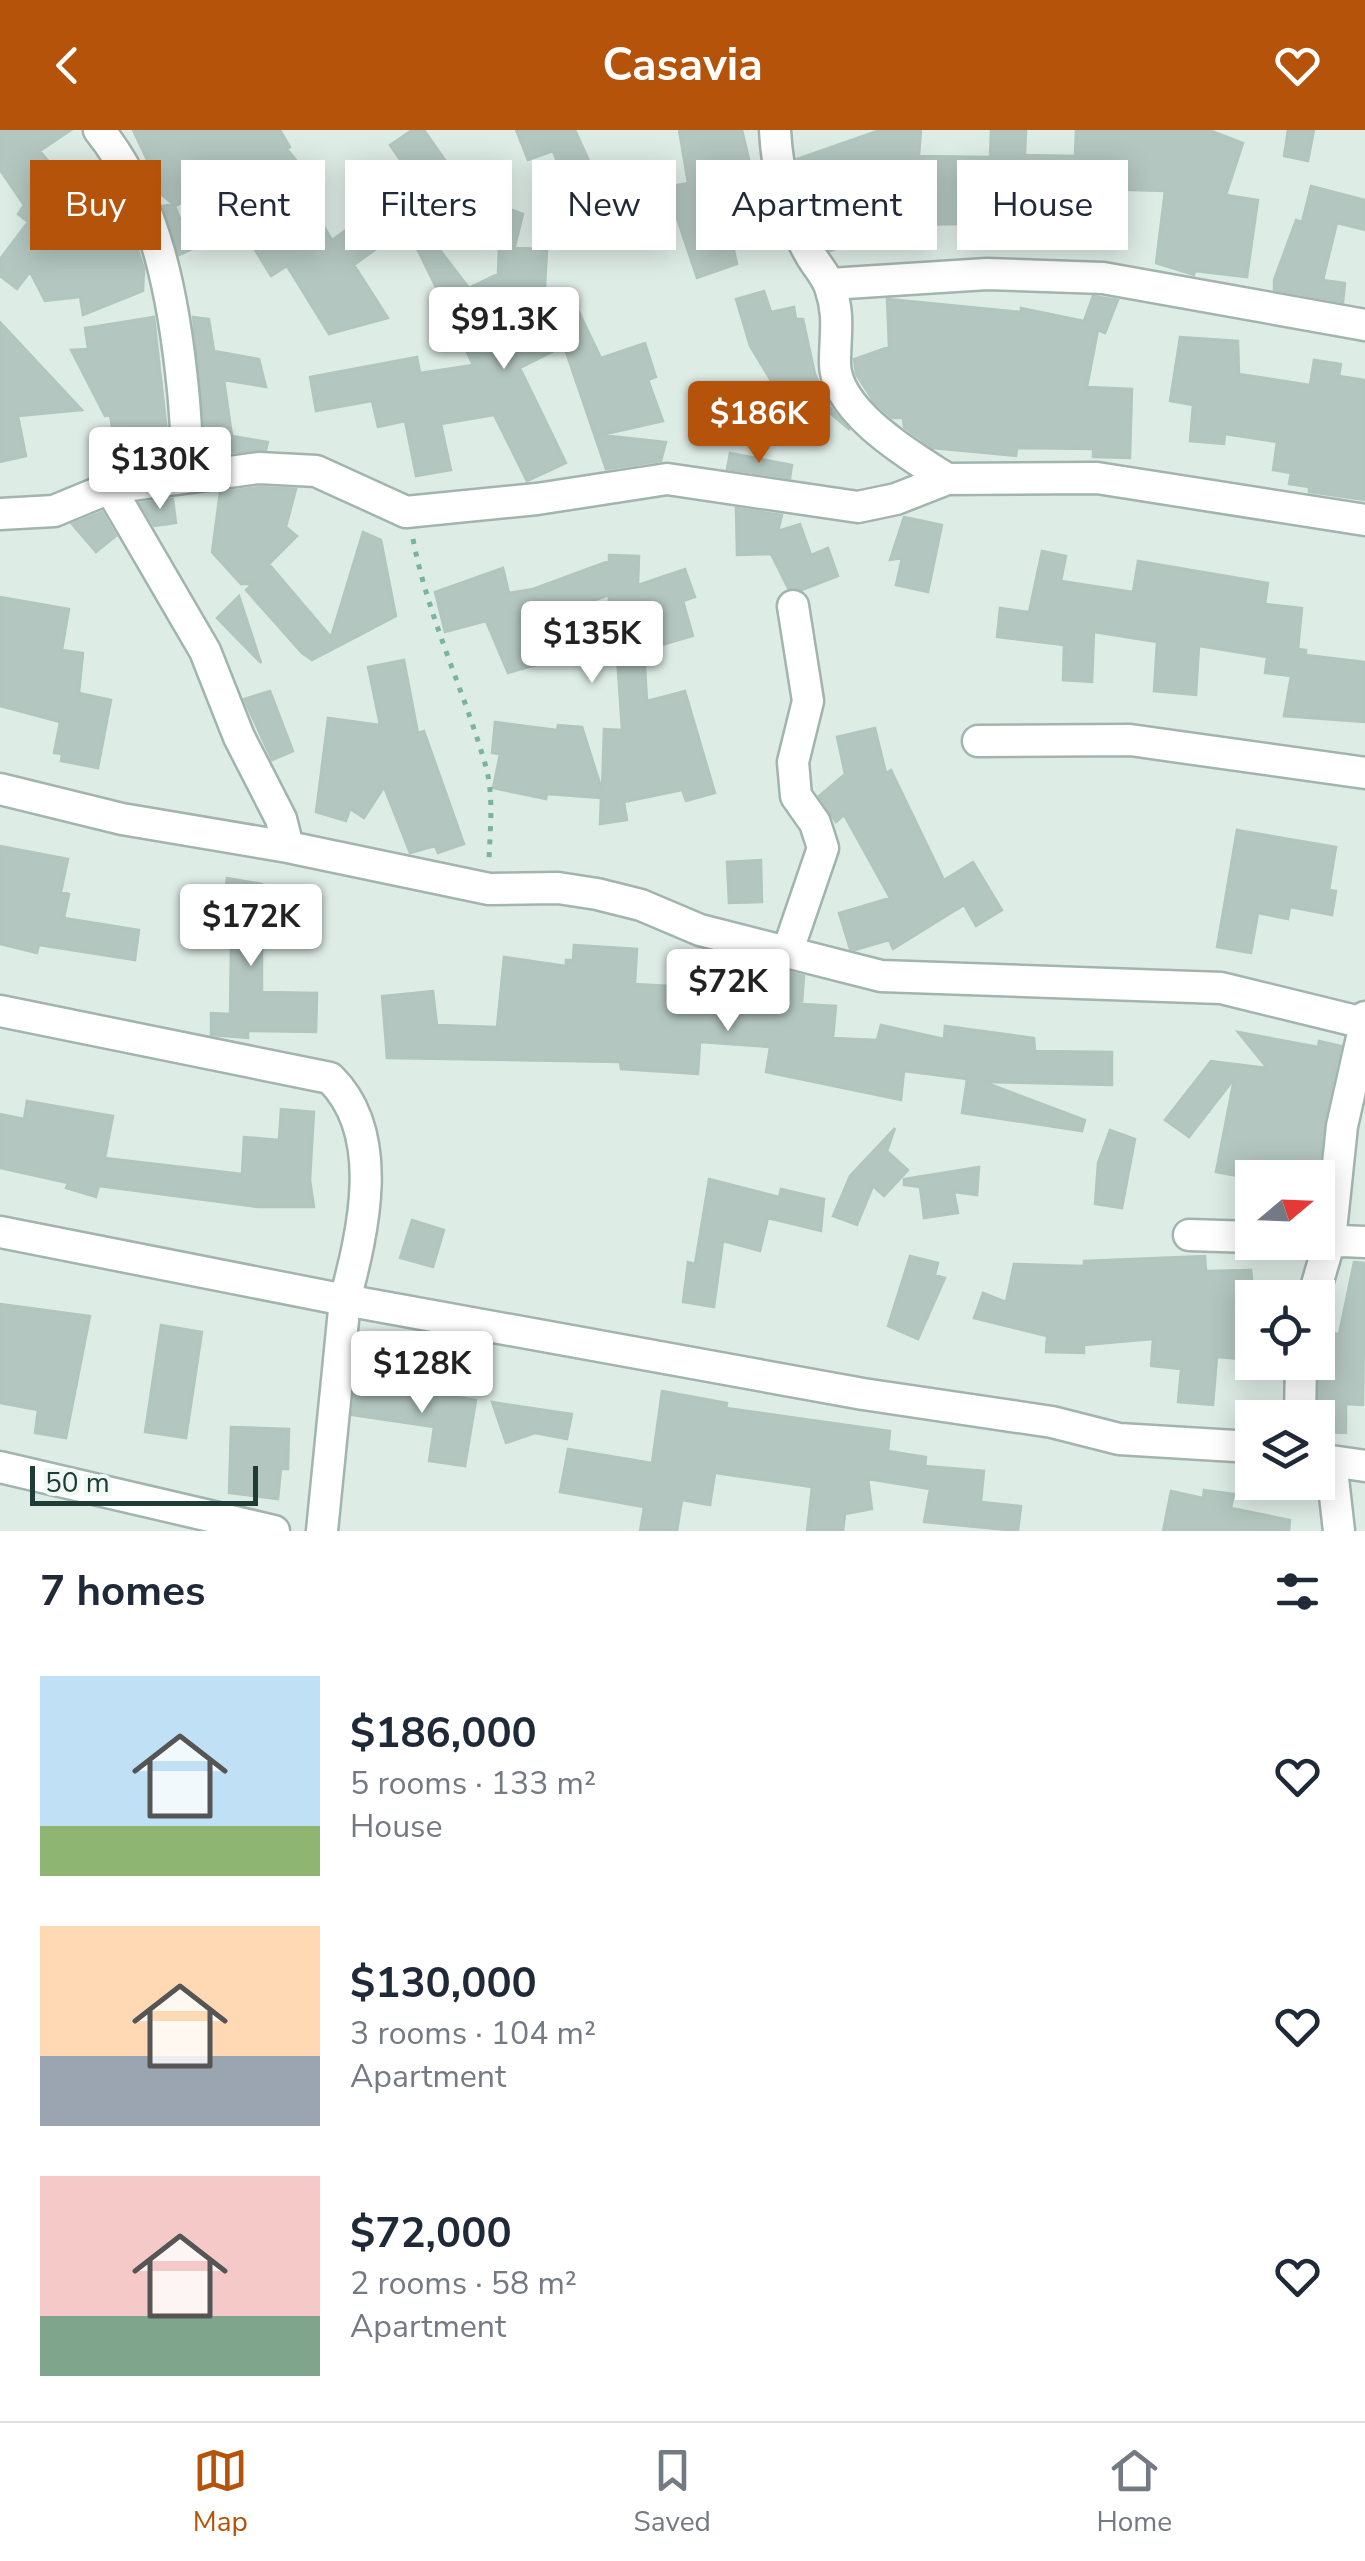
<!DOCTYPE html>
<meta charset="utf-8">
<style>
body{margin:0;font-family:"Nunito Sans",sans-serif;background:#f2f2f3;color:#1f2937;height:100vh;display:flex;flex-direction:column;font-size:38px;white-space:nowrap}
*{box-sizing:border-box;margin:0}
p{font-size:32px;color:#747a83}
.icon{flex:none;width:55px;height:55px;fill:none;stroke:currentColor;stroke-width:2;stroke-linecap:round;stroke-linejoin:round}
.map{position:relative;height:1401px;overflow:hidden}
.panel{display:flex;flex-direction:column;background:#fff;flex:1}
.panel>*{flex:none}
.hud{position:absolute;left:30px;top:30px;width:1305px;height:90px;display:flex;gap:20px}
.needle{width:65px;rotate:71deg}
.fabs{position:absolute;left:1235px;top:1030px;display:grid;gap:20px}
.fabs a{display:grid;place-items:center;width:100px;height:100px;border-radius:0px;background:#fff;box-shadow:0 5px 25px #0003;font-size:50px}
.scale{position:absolute;left:30px;bottom:25px;width:228px;box-sizing:border-box;padding-left:10px;border:5px solid #1e3d36;border-top:0;font-size:28px;line-height:35px;white-space:nowrap;color:#1e3d36;-webkit-text-stroke:8px #eff8f4;paint-order:stroke}
.price{position:absolute;translate:-50% -85px;padding:0 22px;border-radius:10px;background:#fff;color:#222;font-size:32px;line-height:65px;filter:drop-shadow(0 2px 5px #0008)}
.price::after{content:'';position:absolute;left:50%;top:60px;width:30px;height:22px;margin-left:-15px;background:inherit;clip-path:polygon(0 0,100% 0,50% 100%)}
.price.selected{background:#b45309;color:#fff}
ul{padding:0;list-style:none}
li{display:flex;align-items:center;gap:30px;height:250px;padding:0 40px}
li span{display:grid;place-items:center;flex:none;width:280px;height:200px;border-radius:0px;color:#555}
li>.icon{margin-inline-start:auto}
span .icon{width:120px;height:120px;fill:#fffc;stroke-width:1}
li b{font-size:42px}
h2{display:flex;justify-content:space-between;align-items:center;height:120px;padding:0 40px;font-size:42px}
.tag{padding:0 35px;border-radius:0px;background:#fff;box-shadow:0 5px 25px #0003;font-size:35px;line-height:90px}
.tag.selected{background:#b45309;color:#fff}
header{display:flex;justify-content:space-between;align-items:center;height:130px;padding:0 40px;background:#b45309;color:#fff;font-size:45px;font-weight:700}
.tab-bar{display:flex;justify-content:space-around;align-items:center;height:140px;border-top:2px solid #e0e1e3;background:#fff;font-size:28px;color:#747a83}
.tab-bar a{display:grid;justify-items:center;gap:5px}
.tab-bar .selected{color:#b45309}
.map>svg:first-child{display:block}
</style>
<header><svg class="icon" aria-label="back" viewBox="0 0 24 24"><path d="M15 5l-7 7 7 7"/></svg>Casavia<svg class="icon" aria-label="heart" viewBox="0 0 24 24"><path d="M12 20l-8-8c-3-5 5-10 8-4 3-6 11-1 8 4z"/></svg></header>
<div class="map">
<svg width="1365" height="1401" viewBox="0 0 1365 1401">
<rect width="100%" height="100%" fill="#deece6"/>
<path fill="#b3c6bf" stroke="#b0c6be" stroke-width="2.5" d="M0 0H71L40 21 73 60 82 52 112 90 127 86 144 139 143 161 83 185 80 167 45 171 30 142 17 159 0 146V129L28 92 18 84 24 75 0 40Z
M133 0H280L290 17 287 19 310 47 282 69 260 41 254 45 251 41 175 76 192 119 179 125 163 76 173 74 157 61 153 51 156 49Z
M412 0H424L461 53 450 57 523 84 515 116 440 88 390 15Z
M516 0H575L595 44 566 54 553 21 528 30Z
M679 0H742L765 95 730 103 737 134 697 148 673 76 669 91 627 100 625 92 605 101 592 72 688 53Z
M880 0H921L919 26 990 27 991 0H1026L1025 25 1075 26 1076 0H1209L1243 13 1226 65 1258 70 1247 147 1195 141 1194 145 1156 133 1165 61 1100 59V54L965 55 961 60V94L899 95 900 99 830 121 808 74 797 29Z
M1288 0H1314L1308 31 1284 26Z
M1311 56 1365 70V100L1337 93 1323 150 1345 153 1343 172 1274 160V150L1296 90 1302 92Z
M312 77 332 110 375 79 394 106 354 135 388 188 329 204 287 136 271 146 252 115Z
M414 86 469 158 498 144 499 116 547 120 543 193 576 176 601 228 645 213 656 247 648 250 663 291 601 305 666 312 661 331 606 339 564 216 520 238 566 333 527 351 494 285 441 294 451 340 416 346 405 291 378 297 372 271 316 281 310 247 417 227 420 243 473 235 465 218 472 217 453 192 404 92Z
M764 161 771 182 794 177 796 189H803L815 244 830 277 850 300 830 283 801 300 750 216 736 169Z
M1093 166 1118 170 1105 203 1098 200 1087 257 1132 259 1130 328 1093 327V319L1017 318 1016 326 933 318 904 297 903 288H892L874 272 856 244 854 229 889 217 887 169 1021 182V178L1084 191Z
M154 187 170 329 127 337 126 304 113 301 110 285 105 286 71 220 88 219 85 198Z
M193 187 209 189 214 221 259 229 266 257 224 250 232 306 268 312 266 320 207 324Z
M0 192 82 280 18 286 26 326 0 332Z
M1180 207 1238 211 1239 244 1310 255 1314 230 1341 234 1339 246 1365 250V370L1309 362V357L1289 354 1291 343 1273 340 1277 312 1225 304 1224 314 1190 311 1193 275 1170 271Z
M730 323 792 335 790 348 727 339Z
M260 357 296 359 286 397 297 406 269 434 331 507 363 402 381 410 396 486 312 530 302 523 246 460 252 454H241L212 422 220 362Z
M173 369 176 393 154 396 140 373Z
M736 378 782 385 778 401 800 394 811 425 828 418 838 446 802 460 788 458 771 424 737 425Z
M102 382 116 406 96 422 72 394Z
M904 387 942 395 928 462 896 455 902 428 890 430Z
M1042 421 1066 426 1061 451 1133 462 1138 431 1268 453 1265 474 1302 478 1298 519 1306 520V525L1365 532V592L1284 586 1291 546 1265 543 1267 527 1199 516 1196 565 1154 561 1157 512 1094 502 1092 552 1063 550 1064 515 997 507 1000 478 1029 482Z
M609 425 639 426 638 455 685 439 695 467 683 471 693 506 644 520 647 571 685 561 715 663 686 671 682 660 624 672 627 690 600 694 601 668 547 664 546 669 493 658 500 624 492 623 495 592 557 600 558 595 582 597 602 660 604 599 622 600 617 526H607L609 465 548 487 561 528 508 543 486 491 445 502 435 462 503 438 509 463 533 459 609 431Z
M239 466 261 533 217 488Z
M0 467 69 479 62 520 83 523 79 563 111 570 98 638 61 631 62 624 54 623 60 592 0 576Z
M404 530 418 603 424 601 464 714 438 723 435 716 410 723 384 657 364 688 350 679 346 691 316 682 328 588 380 595 368 537Z
M270 561 293 621 272 630 244 569Z
M875 598 886 643 891 640 944 750 973 732 1002 780 976 796 964 775 893 819 889 810 855 820 850 819 839 783 890 768 844 685 836 692 819 666 845 644 837 607Z
M1237 700 1336 717 1329 760 1336 761 1332 785 1290 777 1288 789 1258 783 1251 823 1217 817Z
M0 716 68 729 61 762 69 764 64 788 139 800 135 830 39 815 37 823 0 814Z
M761 730 762 772 729 773 727 732Z
M227 748 262 754V862L317 863 316 902 248 901V908L211 905V883L230 884 231 817H206L207 765 225 766Z
M574 815 637 819 635 854 707 858 709 841 734 843 739 829 804 846 802 874 836 876 833 908 877 910 881 895 944 909 945 896 1034 908 1035 921 1112 922V955L984 952 1085 990 1082 1001 962 983 967 949 904 941 901 970 766 942 770 917 700 912 698 944 621 939 620 932 387 928 382 866 433 861 437 895 497 897 504 827 566 836V830H573Z
M1238 902 1318 917 1319 911 1341 916 1324 992 1318 1048H1248L1216 1042 1234 949 1189 1007 1165 990 1211 931 1267 938Z
M27 971 113 986 105 1028 242 1044 244 1007 279 1010 281 979 314 982 310 1050 314 1077H258L99 1056 96 1067 66 1058 68 1053 0 1038V984L24 989Z
M895 998 887 1021 908 1040 884 1066 873 1056 857 1095 833 1086 850 1046Z
M1110 1000 1135 1009 1122 1078 1095 1074 1098 1033Z
M979 1037 977 1065 954 1062 958 1083 924 1088 920 1057 904 1055V1049Z
M709 1049 779 1067 781 1059 824 1069 821 1101 768 1088 760 1121 723 1111 714 1177 683 1172 688 1132 695 1134Z
M412 1090 444 1100 433 1137 400 1128Z
M910 1126 938 1133 935 1145 945 1148 918 1209 888 1196Z
M1205 1126 1206 1141 1251 1140 1252 1149V1230L1217 1227 1213 1275 1178 1272 1181 1239 1151 1236 1153 1209 1084 1215V1223L1046 1222 1047 1206 974 1188 983 1163 1006 1172 1014 1134 1084 1136V1131Z
M1354 1132 1365 1133 1363 1275 1346 1274V1303L1318 1302V1202L1339 1204Z
M0 1174 90 1186 66 1308 35 1303 38 1280 0 1273Z
M161 1195 202 1202 186 1308 145 1302Z
M356 1251 476 1270 465 1336 429 1331 434 1297 352 1285Z
M662 1261 727 1273 726 1278 890 1301 888 1321 926 1327 925 1336 984 1341 981 1372 1021 1376 1018 1401 924 1392 930 1359 868 1349 872 1379 845 1384 843 1401H807L812 1357 715 1343 710 1375 682 1370 677 1401H640L644 1377 560 1362 568 1319 652 1333Z
M492 1272 572 1284 567 1309 535 1303 506 1313Z
M231 1297 289 1299 288 1339H281L278 1369 229 1363Z
M1204 1360 1234 1364 1231 1378 1290 1390 1289 1401H1163L1171 1361 1203 1368Z"/>
<g fill="none" stroke-linecap="round" stroke-linejoin="round">
<g stroke="#a1b4ae" stroke-width="35">
<path id="minor" d="M99 0C157 72 174 169 183 260 186 289 186 316 191 345
M775 0C777 42 789 88 810 124 816 135 826 145 830 157 840 185 835 204 835 232 834 281 911 326 947 349
M830 154 987 144 1103 148 1365 195
M110 358 205 521 239 607 281 689 288 717 489 759 558 758 597 764 641 775 700 800 881 846 1221 858 1364 893 1365 887
M0 384 54 381 110 358 259 338 316 341 406 382 537 369 667 349 858 377 896 369 947 349 1097 348 1365 390
M978 611 1130 610 1365 643
M0 659 122 689 288 717
M787 823 823 718 815 693 796 666 793 632 808 571 793 476
M0 881 330 948C387 1004 363 1101 345 1170L0 1102
M1189 1105 1252 1107
M1318 1110 1365 1112
M1313 1168 1330 1110 1342 996 1365 894
M1300 1288 1301 1232
M1318 1328 1331 1331 1339 1401
M1331 1331 1365 1336
M0 1337 274 1401
M322 1401 345 1170 863 1264 1052 1292 1119 1309 1252 1317"/>
</g>
<path stroke="#7bb3a3" stroke-width="5" stroke-dasharray="5 8" stroke-linecap="butt" d="M413 409C428 488 464 560 486 637 494 667 490 700 489 730"/>
<use href="#minor" stroke="#fff" stroke-width="30"/>
</g>
</svg>
<div class="fabs">
<a><svg class="needle" viewBox="-14 -14 28 28"><path d="M0-13l5 13h-10z" fill="#e53935"/><path d="M0 13l5-13h-10z" fill="#747a83"/></svg></a>
<a><svg class="icon" aria-label="locate" viewBox="0 0 24 24"><circle cx="12" cy="12" r="6"/><path d="M12 2v4M12 18v4M2 12h4M18 12h4"/></svg></a>
<a><svg class="icon" aria-label="layers" viewBox="0 0 24 24"><path d="M12 4l9 5-9 5-9-5zM3 14l9 5 9-5"/></svg></a>
</div>
<div class="scale">50 m</div>
<b class="price" style="left:504px;top:242px">$91.3K</b>
<b class="price selected" style="left:759px;top:336px">$186K</b>
<b class="price" style="left:160px;top:382px">$130K</b>
<b class="price" style="left:592px;top:556px">$135K</b>
<b class="price" style="left:251px;top:839px">$172K</b>
<b class="price" style="left:728px;top:904px">$72K</b>
<b class="price" style="left:422px;top:1286px">$128K</b>
<div class="hud">
<a class="tag selected">Buy</a>
<a class="tag">Rent</a>
<a class="tag">Filters</a>
<a class="tag">New</a>
<a class="tag">Apartment</a>
<a class="tag">House</a>
</div>
</div>
<section class="panel">
<h2>7 homes<svg class="icon" aria-label="filters" viewBox="0 0 24 24"><path d="M4 7h16M4 17h16"/><circle cx="9" cy="7" r="2"/><circle cx="15" cy="17" r="2"/></svg></h2>
<ul>
<li><span style="background:linear-gradient(#bfe0f5 75%,#8fb573 0)"><svg class="icon" aria-label="home" viewBox="0 0 24 24"><path d="M3 11l9-7 9 7M6 9v11h12V9"/></svg></span><div><b>$186,000</b><p>5 rooms · 133 m²</p><p>House</p></div><svg class="icon" aria-label="heart" viewBox="0 0 24 24"><path d="M12 20l-8-8c-3-5 5-10 8-4 3-6 11-1 8 4z"/></svg></li>
<li><span style="background:linear-gradient(#ffd9b3 65%,#9aa5b1 0)"><svg class="icon" aria-label="home" viewBox="0 0 24 24"><path d="M3 11l9-7 9 7M6 9v11h12V9"/></svg></span><div><b>$130,000</b><p>3 rooms · 104 m²</p><p>Apartment</p></div><svg class="icon" aria-label="heart" viewBox="0 0 24 24"><path d="M12 20l-8-8c-3-5 5-10 8-4 3-6 11-1 8 4z"/></svg></li>
<li><span style="background:linear-gradient(#f6c9c9 70%,#7fa58c 0)"><svg class="icon" aria-label="home" viewBox="0 0 24 24"><path d="M3 11l9-7 9 7M6 9v11h12V9"/></svg></span><div><b>$72,000</b><p>2 rooms · 58 m²</p><p>Apartment</p></div><svg class="icon" aria-label="heart" viewBox="0 0 24 24"><path d="M12 20l-8-8c-3-5 5-10 8-4 3-6 11-1 8 4z"/></svg></li>
</ul>
</section>
<nav class="tab-bar">
<a class="selected"><svg class="icon" aria-label="map" viewBox="0 0 24 24"><path d="M3 6l6-2 6 2 6-2v14l-6 2-6-2-6 2zM9 4v14M15 6v14"/></svg>Map</a>
<a><svg class="icon" aria-label="saved" viewBox="0 0 24 24"><path d="M7 4h10v16l-5-4-5 4z"/></svg>Saved</a>
<a><svg class="icon" aria-label="home" viewBox="0 0 24 24"><path d="M3 11l9-7 9 7M6 9v11h12V9"/></svg>Home</a>
</nav>
